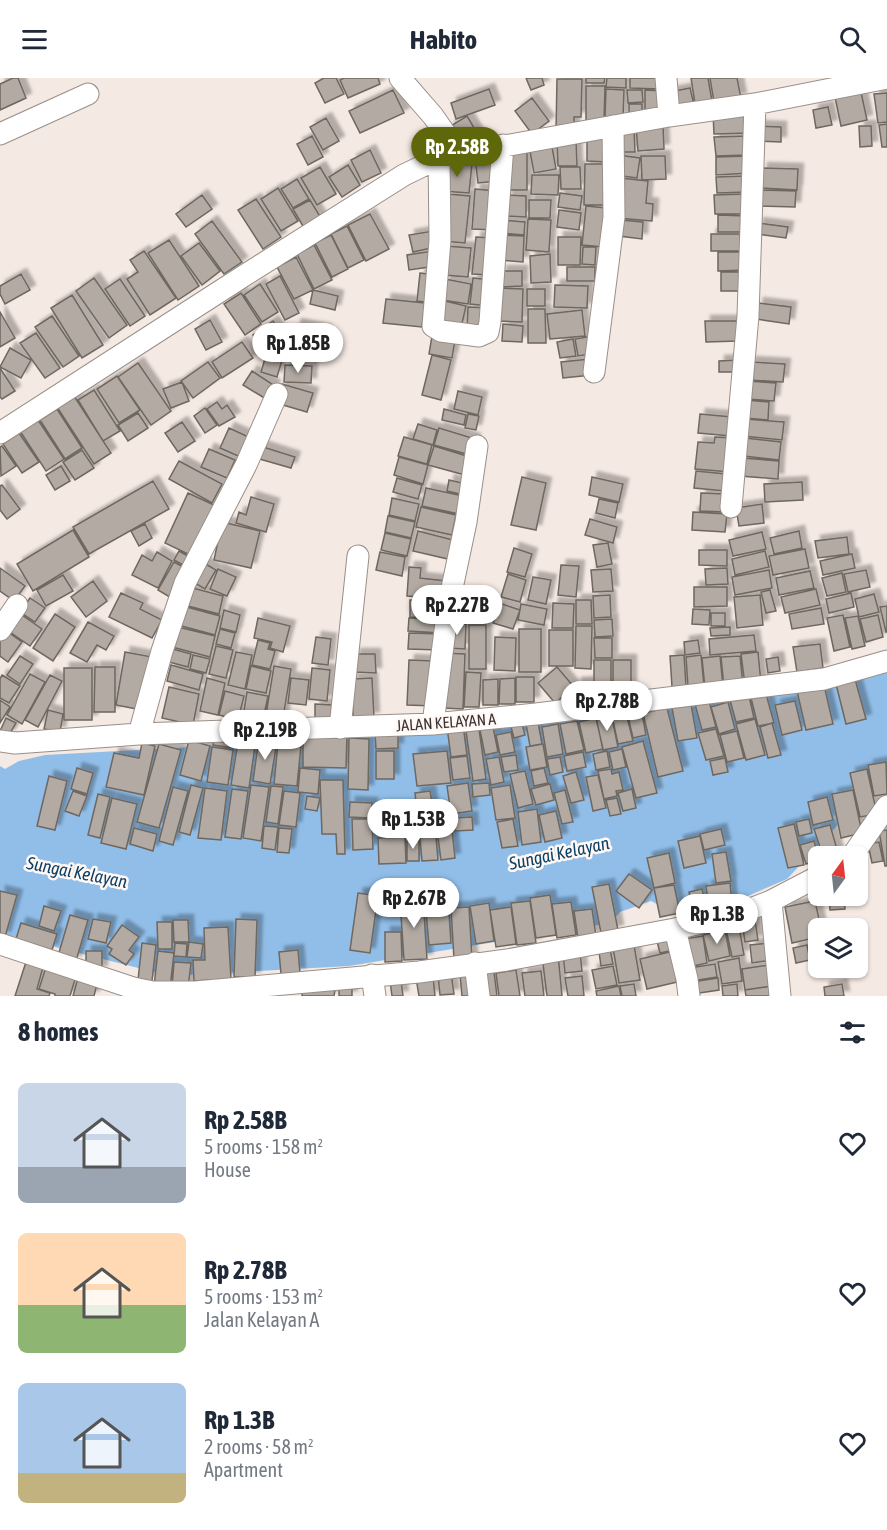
<!DOCTYPE html>
<meta charset="utf-8">
<style>
body{margin:0;font-family:"Asap Condensed",sans-serif;background:#f2f2f3;color:#1f2937;height:100vh;display:flex;flex-direction:column;font-size:22px;white-space:nowrap}
*{box-sizing:border-box;margin:0}
p{font-size:20px;color:#747a83}
.icon{flex:none;width:33px;height:33px;fill:none;stroke:currentColor;stroke-width:2;stroke-linecap:round;stroke-linejoin:round}
.map{position:relative;height:918px;overflow:hidden}
.panel{display:flex;flex-direction:column;background:#fff;flex:1}
.panel>*{flex:none}
.needle{width:39px;rotate:15deg}
.fabs{position:absolute;left:808px;top:768px;display:grid;gap:12px}
.fabs a{display:grid;place-items:center;width:60px;height:60px;border-radius:9px;background:#fff;box-shadow:0 2px 4px #0004;font-size:30px}
.price{position:absolute;translate:-50% -51px;padding:0 14px;border-radius:21px;background:#fff;color:#222;font-size:20px;line-height:39px;filter:drop-shadow(0 2px 3px #0008)}
.price::after{content:'';position:absolute;left:50%;top:36px;width:18px;height:14px;margin-left:-9px;background:inherit;clip-path:polygon(0 0,100% 0,50% 100%)}
.price.active{background:#5e6709;color:#fff}
ul{padding:0;list-style:none}
li{display:flex;align-items:center;gap:18px;height:150px;padding:0 18px}
li span{display:grid;place-items:center;flex:none;width:168px;height:120px;border-radius:9px;color:#555}
li>.icon{margin-inline-start:auto}
span .icon{width:72px;height:72px;fill:#fffc;stroke-width:1}
li b{font-size:26px}
h2{display:flex;justify-content:space-between;align-items:center;height:72px;padding:0 18px;font-size:26px}
header{display:flex;justify-content:space-between;align-items:center;height:78px;padding:0 18px;background:#fff;font-size:27px;font-weight:700}
.map>svg:first-child{display:block}
</style>
<header><svg class="icon" aria-label="menu" viewBox="0 0 24 24"><path d="M4 6h16M4 12h16M4 18h16"/></svg>Habito<svg class="icon" aria-label="search" viewBox="0 0 24 24"><circle cx="10" cy="10" r="6"/><path d="M15 15l6 6"/></svg></header>
<div class="map">
<svg width="887" height="918" viewBox="0 0 887 918">
<defs>
<filter id="shadow"><feDropShadow dx="5.5" dy="-5.5" stdDeviation="1.5" flood-color="#0004"/></filter>
</defs>
<rect width="100%" height="100%" fill="#f5e9e3"/>
<path fill="#91bee8" d="M887 593V704L867 716 787 801 741 821 672 834 651 823 620 834 611 845 349 888 170 898 0 855V688L5 691 19 683 45 677 377 659Z"/>
<path fill="#b3aba3" stroke="#6e6760" stroke-width="1.5" filter="url(#shadow)" d="M13 0H18L26 20 0 32V6Z
M324 0H336L344 16 325 25 315 5Z
M344 0H378L380 6 348 20 340 2Z
M526 0H542L544 7 531 12Z
M586 0H605L604 5H586Z
M607 0H626V10L606 9Z
M630 0H661L660 11 630 10Z
M691 0H708L713 29 696 32Z
M710 0H737L741 20 714 24Z
M557 1H582L581 39H574V53H556Z
M586 8H605L604 44 586 43Z
M690 10 695 31 674 34 670 14Z
M489 11 495 27 456 41 451 25Z
M606 11 624 12 623 40 605 39Z
M393 12 404 35 360 55 349 33Z
M627 12H642L643 24 628 25Z
M645 12 664 13V35L645 34Z
M861 14 867 42 841 48 835 19Z
M887 15V44L878 45 874 16Z
M532 20 549 43 532 56 515 33Z
M629 26H642V41L629 42Z
M828 29 832 47 816 50 813 32Z
M750 34 751 55 714 56 713 35Z
M467 38 482 63 463 73 449 49Z
M326 40 339 63 323 72 310 49Z
M663 46 664 71 638 73 636 48Z
M887 46V69H882L879 47Z
M757 48 781 49V64L756 63Z
M859 48H871L872 68 860 69Z
M634 51 635 74H620L619 52Z
M587 57H608L607 84 587 83Z
M312 58 323 79 308 87 297 66Z
M748 58 749 77 716 78 714 59Z
M576 61 577 88H558L557 62Z
M551 63 556 91 534 95 529 68Z
M370 72 381 95 362 104 351 82Z
M504 73H527V112H504Z
M494 76 498 103 478 105 475 79Z
M618 77 640 80 637 100 615 97Z
M641 78H665L666 101 642 102Z
M749 78 750 95 716 97V79Z
M445 84 472 86 469 115 442 113Z
M585 86H612V127H584Z
M348 87 360 107 342 119 329 99Z
M320 89 336 116 317 127 301 100Z
M560 89H580L581 111H561Z
M762 90 798 91 797 112 761 110Z
M532 97H559L558 117 531 116Z
M747 98 748 114 717 115 716 99Z
M620 100 648 103 646 125 653 126 652 143 617 140Z
M297 101 309 121 293 130 281 111Z
M278 110 298 143 281 153 261 121Z
M475 111 497 113 494 152 472 151Z
M761 112 796 113 795 129 760 128Z
M560 115 582 118 580 132 558 129Z
M448 116 470 118 465 165 443 163Z
M746 116V136H715L714 117Z
M202 117 212 131 186 149 176 136Z
M507 117 526 118V139L507 138Z
M256 121 281 159 263 171 238 132Z
M310 122 321 140 304 150 293 131Z
M529 122H551L550 140H529Z
M586 128 607 130 604 169 582 167Z
M559 132 581 135 579 152 557 149Z
M370 136 389 171 366 183 348 147Z
M718 137 746 138V154H718Z
M528 141 551 142 549 174 526 172Z
M501 142 525 144 524 157 500 155Z
M620 142 643 144 642 161 619 158Z
M212 143 242 184 224 196 195 156Z
M758 145 788 149 786 160 757 156Z
M347 148 364 182 348 190 331 156Z
M433 153 436 169 413 174 409 157Z
M711 156H740V173H711Z
M331 157 348 191 332 199 315 165Z
M500 157 524 158 523 184 499 182Z
M476 159 493 160 491 197 472 196Z
M558 159H581L580 187H558Z
M169 162 199 208 178 222 148 175Z
M199 165 220 193 202 207 181 178Z
M314 167 332 202 314 211 297 176Z
M446 168 471 170 468 199 444 197Z
M583 169H596L595 187 582 186Z
M144 173 176 220 150 237 127 201 138 194 130 182Z
M433 173 436 188 409 192 407 177Z
M718 174H746V192L718 193Z
M550 176 551 204 531 205 530 178Z
M296 179 313 212 294 221 277 189Z
M567 189H595V203H567Z
M501 193H522V208L501 209Z
M721 194H746V213H721Z
M420 195 436 197 432 225 417 223Z
M21 196 30 212 5 226 0 216V208Z
M280 198 299 235 285 242 266 206Z
M94 200 127 247 109 260 76 213Z
M473 200 492 202 489 228 470 226Z
M120 201 145 238 130 248 105 211Z
M445 201 471 206 468 226 442 222Z
M260 206 278 234 262 244 244 217Z
M555 207 588 208 587 230 554 229Z
M497 210 523 211 522 244 496 243Z
M527 211H545V228H527Z
M313 212 338 218 335 232 310 226Z
M241 215 261 246 245 257 224 226Z
M72 217 103 267 82 280 51 230Z
M386 221 425 225 422 249 383 245Z
M445 223 466 228 461 250 440 245Z
M758 225 791 229 789 246 756 241Z
M468 229 489 230 487 253 467 251Z
M528 231H545L546 265H528Z
M582 232 585 258 550 261 547 236Z
M0 234 15 260 0 269Z
M52 238 79 278 63 289 35 249Z
M210 242 222 264 206 272 195 251Z
M273 243 282 256 262 270 253 257Z
M705 243H737L738 263 706 264Z
M296 246 326 252 321 275 291 269Z
M503 246 523 248 522 264 502 263Z
M433 252 456 256 452 280 429 276Z
M36 255 60 290 45 300 20 265Z
M593 258 596 275 578 278 575 261Z
M573 261 576 278 560 280 557 264Z
M242 264 253 280 222 300 212 284Z
M269 267 285 272 277 299 261 294Z
M10 270 31 282 21 300 0 289Z
M432 277 451 282 441 322 422 317Z
M590 281 592 297 563 300 561 284Z
M738 282V294H719V283Z
M208 284 220 300 193 320 181 303Z
M750 284 785 286 783 304 748 302Z
M138 285 171 333 151 347 118 299Z
M285 287 312 288 311 305 284 304Z
M0 290 15 313 2 321 0 319Z
M252 293 275 308 266 321 243 307Z
M117 298 140 332 119 345 97 311Z
M748 303 776 305 774 323 746 321Z
M182 304 189 323 171 330 163 311Z
M282 306 313 315 307 334 276 325Z
M94 312 120 353 103 363 78 322Z
M458 313 482 319 478 337 454 331Z
M74 318 111 375 94 386 57 329Z
M746 322 769 324 768 342 745 340Z
M217 324 222 331 227 327 235 339 219 348 207 331Z
M205 330 217 347 205 355 194 338Z
M57 331 82 370 65 381 40 342Z
M444 331 466 337 464 347 442 342Z
M138 335 148 350 128 363 118 347Z
M468 336 479 338 476 352 465 350Z
M700 336 732 339 731 358 698 355Z
M36 339 64 381 46 393 18 350Z
M745 341 784 344 782 362 743 358Z
M182 344 195 363 178 374 165 355Z
M418 346 437 352 433 367 413 361Z
M229 350 253 361 245 381 220 370Z
M439 350 475 361 470 377 434 367Z
M19 355 39 384 22 395 3 366Z
M404 359 432 367 427 386 398 378Z
M715 359 733 360 730 394 695 391 698 364 714 365Z
M745 360 781 364 779 382 744 378Z
M2 368 16 388 1 398 0 369Z
M260 368 295 379 291 390 256 380Z
M434 368 470 379 465 397 428 387Z
M209 371 235 382 227 400 201 389Z
M82 372 94 390 75 402 63 384Z
M399 379 428 387 423 406 394 397Z
M742 380 779 383 778 401 740 398Z
M179 383 222 406 212 425 169 401Z
M61 388 70 403 55 412 46 397Z
M696 393 726 396 725 413 694 410Z
M522 399 546 405 536 452 511 447Z
M592 399 623 406 619 424 589 417Z
M397 400 422 407 418 421 393 414Z
M449 402 462 405 460 416 447 413Z
M153 403 169 431 89 476 73 449Z
M802 404 803 422 765 424 764 406Z
M2 407 20 431 7 441 0 432V408Z
M426 410 463 418 459 436 422 428Z
M188 415 214 427 190 477 165 465Z
M701 415 726 416 725 434 700 433Z
M251 419 274 426 266 454 236 445 239 434 246 437Z
M392 420 419 426 415 443 389 437Z
M599 421 618 425 615 440 596 435Z
M762 426 764 445 739 448 736 430Z
M421 429 456 437 452 457 416 449Z
M693 434 727 436 725 454 692 452Z
M388 438 415 444 411 460 385 454Z
M590 441 617 449 613 465 585 457Z
M222 444 260 453 251 490 214 482Z
M145 446 152 460 139 468 131 453Z
M73 452 89 479 33 513 17 486Z
M418 453 453 462 448 481 413 473Z
M799 453 802 470 774 476 770 460Z
M762 454 766 471 733 478 729 462Z
M385 455 411 461 407 478 381 472Z
M847 459 849 476 818 480 815 463Z
M608 465 612 486 597 489 593 467Z
M514 470 532 476 525 499 507 494Z
M805 471 809 490 773 497 769 478Z
M699 472H727V488L699 487Z
M179 473 195 482 190 491 174 482Z
M765 473 769 489 735 497 732 481Z
M157 474 172 483 158 510 132 497 142 477 152 483Z
M380 474 405 479 402 498 376 492Z
M852 476 855 490 823 497 820 483Z
M199 482 216 492 205 511 188 501Z
M174 484 189 492 173 521 158 512Z
M561 487 579 488 576 519 558 517Z
M409 489 421 490 420 500 447 503 446 521 407 518Z
M0 490 25 508 14 523 0 513Z
M727 490 728 506 706 507 705 491Z
M218 491 236 499 227 518 210 511Z
M611 491 613 513 593 514 591 492Z
M769 492 772 510 735 517 732 499Z
M866 492 870 509 848 514 844 496Z
M810 493 814 510 779 517 776 500Z
M842 495 846 514 827 518 822 500Z
M508 496 526 502 520 524 501 519Z
M63 497 73 513 46 528 37 512Z
M533 499 551 502 546 526 528 522Z
M93 503 107 523 86 539 71 519Z
M189 509 223 518 219 536 184 527Z
M694 509H727V528L694 529Z
M816 511 820 527 785 535 781 519Z
M770 512 776 533 766 535 761 514Z
M121 515 143 525 140 531 162 542 152 560 109 539Z
M851 515 854 529 829 535 826 521Z
M874 516 879 534 859 539 855 521Z
M610 517 611 539 594 540 593 518Z
M760 517 763 547 737 550 734 519Z
M455 519 476 521 474 541 454 538Z
M30 520 45 530 35 544 20 534Z
M410 522 443 523 442 540 410 539Z
M576 522H591L592 546H576Z
M499 525 520 532 513 551 493 545Z
M553 525 574 526 573 550H552Z
M521 526 547 531 544 547 518 542Z
M183 528 220 538 215 557 178 547Z
M887 528V554H886L880 529Z
M821 530 824 546 792 551 789 536Z
M693 531 710 532 709 547 692 546Z
M224 532 240 537 236 554 220 550Z
M19 535 42 551 30 568 7 552Z
M711 535H725V548H711Z
M55 536 75 549 53 583 33 570Z
M843 537 850 569 834 573 827 540Z
M878 537 883 559 866 564 860 541Z
M858 538 865 568 852 571 845 540Z
M258 540 290 548 283 574 270 570 272 564 254 560Z
M409 540 442 542V555L408 553Z
M612 541 613 558 595 559 594 542Z
M88 544 114 558 106 572 97 567 87 584 70 575Z
M449 545 466 546 465 571 447 570Z
M469 547H486V591H469Z
M576 548H592L591 591 575 590Z
M178 549 215 558 210 579 172 569Z
M730 549V557L711 558 710 550Z
M220 551 235 555 231 570 216 566Z
M519 551H541V594H519Z
M5 552 22 564 8 584 0 578V559Z
M549 552H573V588H549Z
M409 555 440 556 439 572 408 571Z
M754 557 756 573 710 577 709 561Z
M316 559 331 561 328 587 312 585Z
M495 559 516 560 515 593 494 592Z
M594 560H612V580H595Z
M258 562 270 565 268 571 275 573 270 591 252 587Z
M698 562 700 575 685 577 684 564Z
M820 566 823 590 797 594 793 569Z
M216 568 233 572 226 600 209 596Z
M169 570 191 576 188 589 165 583Z
M125 574 152 579 142 632 116 627Z
M236 574 252 577 245 611 228 607Z
M758 574 761 605 745 607 741 576Z
M445 575 465 576 463 631 443 630Z
M355 576H375L376 595 354 594Z
M193 577 210 581 206 595 190 591Z
M684 577 686 608 672 609 670 578Z
M701 577 704 608 688 609 686 579Z
M20 578 33 586 20 606 7 597Z
M720 578 723 608 705 610 702 580Z
M740 578 743 608 724 609 721 579Z
M778 579 780 593 768 595 766 581Z
M409 582 436 583 434 628 407 627Z
M594 582H611V611H594Z
M613 582H631V610H613Z
M171 587 203 596 199 612 167 603Z
M251 588 271 593 266 615 246 611Z
M274 588 291 591 283 640 266 637Z
M95 589H115V634H94Z
M557 589 574 609 555 625 538 605Z
M64 590H92V642H64Z
M312 590 330 592 327 623 309 621Z
M466 594 481 595 479 629H464Z
M30 596 45 604 22 646 7 637Z
M2 597 20 608 9 625 0 620V601Z
M50 597 62 603 38 649 25 642Z
M516 599H534V624H516Z
M207 600 225 605 218 637 200 633Z
M291 600 309 602 306 627 288 625Z
M372 600 374 639 353 640 352 601Z
M515 600V626H499L500 601Z
M498 601V627H483V602Z
M855 601 866 641 846 646 836 606Z
M590 604 591 618 577 619 576 605Z
M824 607 833 646 806 652 797 613Z
M169 609 199 616 193 647 162 640Z
M225 613 244 618 238 642 219 637Z
M247 614 268 618 263 642 243 639Z
M766 616 774 645 758 648 751 620Z
M749 618 754 640 736 644 730 622Z
M0 622 10 629 0 645Z
M709 623 716 649 702 652 695 626Z
M795 623 802 652 782 657 775 627Z
M728 624 735 651 719 656 711 629Z
M315 626 332 627 331 641 315 640Z
M691 626 697 660 678 663 672 630Z
M667 630 683 693 658 699 643 635Z
M641 631 646 657 633 660 627 634Z
M48 632 63 636 60 654 44 651Z
M626 635 633 663 618 666 612 638Z
M611 636 618 669 603 672 596 639Z
M6 640 16 645 9 657 0 653Z
M596 640 603 671 586 675 579 644Z
M755 641 765 677 746 682 736 646Z
M577 643 584 672 566 676 560 646Z
M538 644 542 666 530 668 526 646Z
M772 645 781 677 768 680 760 649Z
M522 646 525 657 514 660 511 649Z
M558 646 563 676 547 679 542 649Z
M463 647 467 677 451 679 447 649Z
M493 649 498 674 485 677 480 652Z
M479 651 486 701 473 703 466 653Z
M716 651 724 678 706 682 698 655Z
M737 653 744 680 727 684 720 657Z
M398 654V670L376 671 375 655Z
M511 654 515 674 500 677 496 657Z
M279 655 302 657 297 708 274 706Z
M303 655 347 656 346 690 303 689Z
M215 656 234 659 233 670 213 667Z
M239 658 256 661 249 710 231 707Z
M259 660 277 663 270 706 253 703Z
M349 660 369 661 368 712 348 711Z
M189 662 210 668 201 703 180 697Z
M643 663 657 715 636 720 622 669Z
M142 665 155 668 144 717 106 709 114 675 139 680Z
M159 666 181 672 159 750 137 744Z
M543 666 547 689 530 692 526 669Z
M212 669 233 672 228 707 207 704Z
M622 671 626 689 613 692 609 674Z
M376 673H394V701H376Z
M447 673 451 705 417 708 413 676Z
M607 673 610 689 596 692 593 676Z
M583 674 586 689 567 693 564 678Z
M516 677 518 692 504 694 501 679Z
M467 678 470 700 453 702 450 680Z
M499 679 504 704 491 707 486 681Z
M560 679 563 694 550 697 547 681Z
M725 680 728 694 713 697 710 683Z
M886 684 887 716 874 718 868 687Z
M77 690 93 695 87 716 71 711Z
M300 690 320 692 318 716 298 714Z
M544 690 548 705 534 708 531 693Z
M611 691 612 696 619 694 623 712 616 713 617 718 604 721 598 693Z
M867 691 877 736 860 739 850 695Z
M525 693 533 726 518 730 510 696Z
M576 694 584 722 571 725 563 698Z
M598 697 606 730 593 733 586 699Z
M49 698 67 703 55 752 37 748Z
M320 702H343L345 776H337L336 756H322Z
M468 705 472 733 451 736 447 708Z
M489 705 490 717 473 719 472 706Z
M550 706 554 722 536 727 531 711Z
M191 707 203 710 190 757 179 754Z
M251 707 269 709 261 763 243 760Z
M510 707 515 740 496 742 491 710Z
M271 708 283 709 278 746 266 744Z
M173 709 188 713 173 767 159 763Z
M205 710 227 713 221 762 198 760Z
M232 711 248 713 241 761 225 759Z
M632 711 636 730 623 733 618 715Z
M565 712 573 744 562 746 554 715Z
M853 712 862 755 841 760 832 716Z
M73 713 87 718 79 738 65 733Z
M284 713 300 715 296 749 279 747Z
M430 713 433 731 417 733 415 715Z
M98 716 110 719 100 760 88 757Z
M307 718 320 720 317 733 305 731Z
M827 719 833 742 813 747 808 724Z
M112 720 137 726 126 771 101 765Z
M617 720 621 736 610 738 606 722Z
M350 724 372 725 371 740 349 739Z
M537 731 541 764 522 767 518 734Z
M556 733 562 760 545 764 539 737Z
M412 734 414 756 384 758 383 736Z
M450 734 455 780 441 782 435 736Z
M434 737 438 782 422 783 418 739Z
M472 739 473 752 455 753 454 740Z
M352 741H372L373 771 353 772Z
M513 741 518 768 502 770 497 744Z
M809 741 812 755 799 758 796 744Z
M794 746 804 787 788 790 778 750Z
M830 747 839 778H823L814 751Z
M264 748 278 749 275 772 262 770Z
M134 750 157 756 153 773 130 766Z
M279 750 292 751 289 775 277 774Z
M721 751 725 767 704 772 700 756Z
M887 752V788H885L879 753Z
M700 758 706 785 684 790 678 763Z
M405 759 406 785 379 786 378 760Z
M407 760H419V783H407Z
M814 763 819 782 806 786 800 767Z
M879 764 883 783 872 785 868 766Z
M726 774 731 803 716 805 712 776Z
M669 775 675 805 654 810 647 780Z
M629 796 652 812 639 830 616 813Z
M730 805 732 828 709 831 706 808Z
M609 806 618 852 601 855 592 809Z
M674 807 680 835 660 839 654 810Z
M702 811 707 833 694 836 689 814Z
M0 813 17 817 5 859 0 857Z
M358 815 378 818 370 875 350 872Z
M550 817 556 857 536 860 530 820Z
M844 818 845 831 830 832 829 819Z
M423 820 427 881 404 882 400 822Z
M448 820 451 865 429 867 425 822Z
M530 823 536 865 517 867 511 825Z
M815 823 821 850H819V859L792 865 785 829Z
M571 824 576 857 557 860 552 826Z
M489 825 494 863 476 866 470 828Z
M44 828 61 833 54 853 39 848Z
M469 829 472 881H454L451 830Z
M511 829 516 866 496 869 490 832Z
M592 831 596 858 578 860 574 833Z
M70 837 88 842 76 883 58 878Z
M93 841 111 844 106 865 88 861Z
M236 841 257 842 255 899H234Z
M173 842H188L189 864H174Z
M755 842 758 862 745 864 742 844Z
M157 844H172V871H158Z
M21 845 57 856 52 872 16 861Z
M122 847 139 859 129 872 134 876 126 887 109 876 112 871 107 868Z
M228 849 231 901 194 903 193 882H205L204 850Z
M739 849 744 877 732 879 726 851Z
M725 852 730 878 709 883 703 857Z
M385 854H401L402 883 385 884Z
M671 856 674 872 660 875 656 859Z
M703 858 707 885 689 889 684 861Z
M189 864 203 866 201 880 187 879Z
M142 865 156 867 152 903 138 902Z
M175 865 187 866 186 879 174 878Z
M769 865 772 882 752 885 750 867Z
M634 867 640 902 619 905 613 870Z
M807 867 810 882 796 885 793 870Z
M610 871 613 886 601 888 599 874Z
M298 872 300 895 281 896 279 874Z
M678 872 686 902 647 911 640 881Z
M86 873H102V893L86 892Z
M158 873 174 875 170 910 154 908Z
M580 874 582 893 565 895 563 876Z
M558 876 562 918H547L542 878Z
M739 880 742 903 722 906 718 884Z
M26 884 43 889 37 911 50 915 49 918H15Z
M174 884 191 885 188 910 172 909Z
M715 886 717 899 692 903 689 890Z
M769 887 772 908 745 912 742 891Z
M613 888 617 907 596 911 592 892Z
M46 889 76 898 70 918H55V916L39 911Z
M516 892 520 918H499L496 895Z
M541 893 544 918H525L522 895Z
M494 894 497 918H483L480 896Z
M451 895 454 916 440 917 438 897Z
M79 896 98 902 94 918H73Z
M475 896 477 918H462L460 897Z
M433 898 435 918H419L416 900Z
M582 898 584 918H568L565 900Z
M718 900 719 912 693 916 692 904Z
M401 902 403 918H392L390 903Z
M634 906 636 918H622L620 908Z
M737 906 738 918H723L722 908Z
M842 906 844 918H825L824 909Z
M303 908 335 912 334 918H302Z
M352 908V918H339V909Z
M619 908 621 918H597L596 913Z
M772 908 773 918H746L745 912Z"/>
<g fill="none" stroke-linecap="round" stroke-linejoin="round">
<g stroke="#998f89" stroke-width="23">
<path id="minor" d="M400 0 433 38 459 75
M666 0 669 38
M0 56 88 16
M439 80 440 162 433 248 441 253 479 258 488 254 490 244 503 67
M594 294 614 139 613 48
M0 355 242 199 404 97 439 80 669 38 755 26 887 0
M731 429 748 238 755 26
M0 552 17 527
M433 646 448 529 466 444 477 368
M340 650 358 478
M139 656 162 573 185 505 246 387 277 316
M0 663 15 665 139 656 433 646 536 636 824 601 887 583
M852 778 887 728
M771 823 780 918
M675 851 687 901 689 918
M0 866 133 910 153 914H195L419 894 507 882 675 851 735 837 771 823 819 798
M475 885 479 918
M372 897 375 918"/>
</g>
<use href="#minor" stroke="#fff" stroke-width="21"/>
</g>
<g text-anchor="middle" dominant-baseline="central" stroke-width="5" stroke-linejoin="round" paint-order="stroke">
<g font-size="16" fill="#3b3634" stroke="#fff8f4">
<text transform="translate(446 644) rotate(-4)">JALAN KELAYAN A</text>
</g>
<g font-size="18" font-style="italic" fill="#0c4067" stroke="#fff8f4">
<text transform="translate(559 775) rotate(-12)">Sungai Kelayan</text>
<text transform="translate(77 794) rotate(11)">Sungai Kelayan</text>
</g>
</g>
</svg>
<div class="fabs">
<a><svg class="needle" viewBox="-14 -14 28 28"><path d="M0-13l5 13h-10z" fill="#e53935"/><path d="M0 13l5-13h-10z" fill="#747a83"/></svg></a>
<a><svg class="icon" aria-label="layers" viewBox="0 0 24 24"><path d="M12 4l9 5-9 5-9-5zM3 14l9 5 9-5"/></svg></a>
</div>
<b class="price active" style="left:457px;top:100px">Rp 2.58B</b>
<b class="price" style="left:298px;top:296px">Rp 1.85B</b>
<b class="price" style="left:457px;top:558px">Rp 2.27B</b>
<b class="price" style="left:607px;top:654px">Rp 2.78B</b>
<b class="price" style="left:265px;top:683px">Rp 2.19B</b>
<b class="price" style="left:413px;top:772px">Rp 1.53B</b>
<b class="price" style="left:414px;top:851px">Rp 2.67B</b>
<b class="price" style="left:717px;top:867px">Rp 1.3B</b>
</div>
<section class="panel">
<h2>8 homes<svg class="icon" aria-label="filters" viewBox="0 0 24 24"><path d="M4 7h16M4 17h16"/><circle cx="9" cy="7" r="2"/><circle cx="15" cy="17" r="2"/></svg></h2>
<ul>
<li><span style="background:linear-gradient(#c9d6e8 70%,#9aa5b1 0)"><svg class="icon" aria-label="home" viewBox="0 0 24 24"><path d="M3 11l9-7 9 7M6 9v11h12V9"/></svg></span><div><b>Rp 2.58B</b><p>5 rooms · 158 m²</p><p>House</p></div><svg class="icon" aria-label="heart" viewBox="0 0 24 24"><path d="M12 20l-8-8c-3-5 5-10 8-4 3-6 11-1 8 4z"/></svg></li>
<li><span style="background:linear-gradient(#ffd9b3 60%,#8fb573 0)"><svg class="icon" aria-label="home" viewBox="0 0 24 24"><path d="M3 11l9-7 9 7M6 9v11h12V9"/></svg></span><div><b>Rp 2.78B</b><p>5 rooms · 153 m²</p><p>Jalan Kelayan A</p></div><svg class="icon" aria-label="heart" viewBox="0 0 24 24"><path d="M12 20l-8-8c-3-5 5-10 8-4 3-6 11-1 8 4z"/></svg></li>
<li><span style="background:linear-gradient(#a9c7e8 75%,#c2b280 0)"><svg class="icon" aria-label="home" viewBox="0 0 24 24"><path d="M3 11l9-7 9 7M6 9v11h12V9"/></svg></span><div><b>Rp 1.3B</b><p>2 rooms · 58 m²</p><p>Apartment</p></div><svg class="icon" aria-label="heart" viewBox="0 0 24 24"><path d="M12 20l-8-8c-3-5 5-10 8-4 3-6 11-1 8 4z"/></svg></li>
</ul>
</section>
